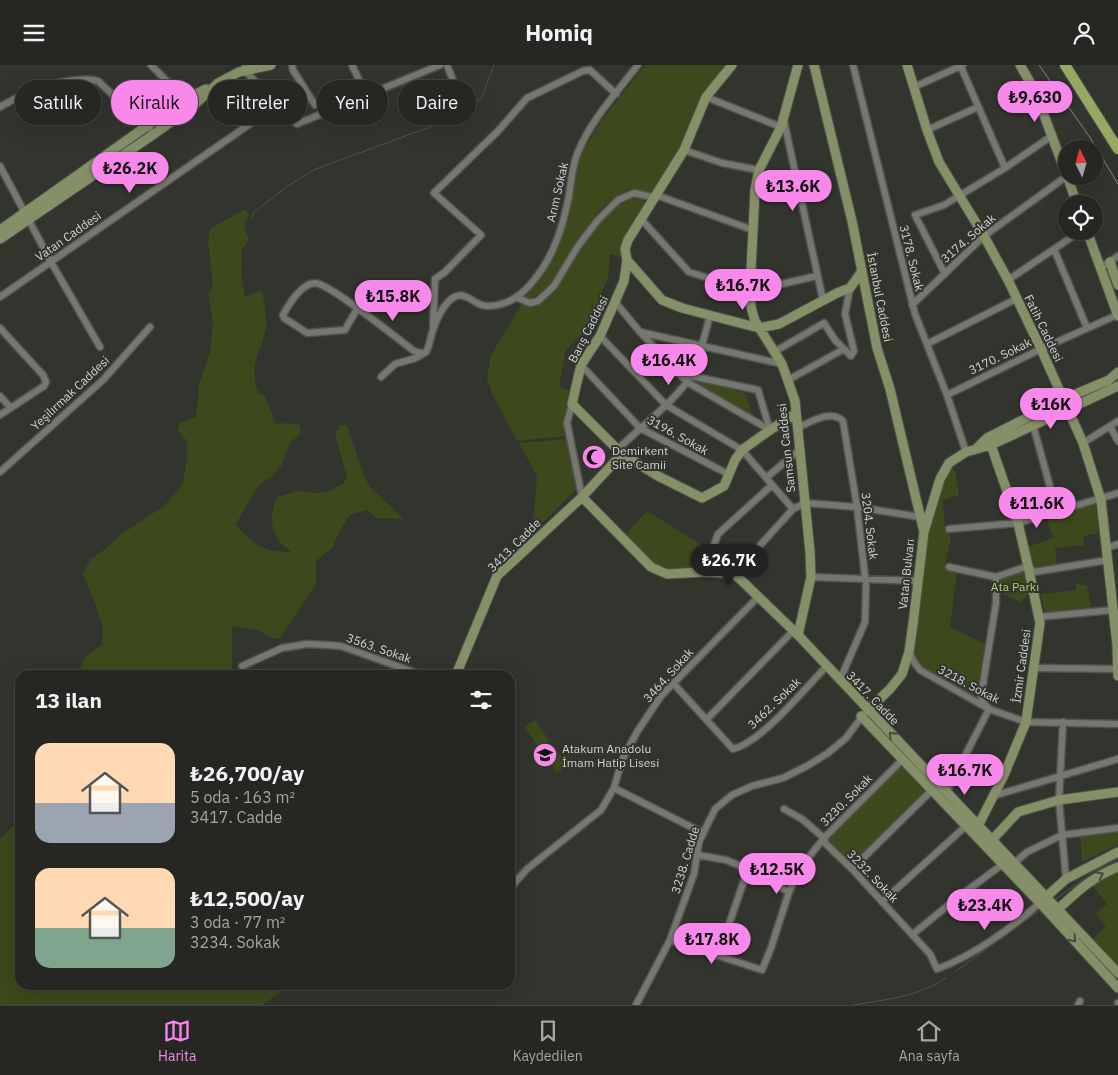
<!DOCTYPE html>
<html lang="tr">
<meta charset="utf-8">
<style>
body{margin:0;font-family:"IBM Plex Sans",sans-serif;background:#2e2f2a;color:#f1f3f6;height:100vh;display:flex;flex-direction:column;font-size:19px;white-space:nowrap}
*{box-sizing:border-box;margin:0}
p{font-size:16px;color:#a4a5a5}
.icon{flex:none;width:28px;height:28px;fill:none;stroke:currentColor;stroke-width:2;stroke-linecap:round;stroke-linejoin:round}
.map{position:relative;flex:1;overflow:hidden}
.side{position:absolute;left:15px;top:605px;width:500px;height:320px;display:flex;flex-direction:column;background:#262722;border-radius:15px;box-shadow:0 5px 20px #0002,0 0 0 1px #424440}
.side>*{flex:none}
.top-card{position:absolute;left:15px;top:15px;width:500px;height:45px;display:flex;gap:10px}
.needle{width:32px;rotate:355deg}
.buttons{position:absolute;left:1058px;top:75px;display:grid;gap:10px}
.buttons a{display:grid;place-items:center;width:45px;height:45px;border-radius:50%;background:#262722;box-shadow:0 5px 20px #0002,0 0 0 1px #424440;font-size:25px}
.price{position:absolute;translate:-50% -42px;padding:0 11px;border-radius:18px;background:#f888ea;color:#111;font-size:16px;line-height:32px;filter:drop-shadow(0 1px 2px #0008)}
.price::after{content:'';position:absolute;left:50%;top:30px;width:15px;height:11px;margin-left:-8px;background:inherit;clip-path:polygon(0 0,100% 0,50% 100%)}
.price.active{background:#222;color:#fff}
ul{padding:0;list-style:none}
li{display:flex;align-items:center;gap:15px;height:125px;padding:0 20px}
li span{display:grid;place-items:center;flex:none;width:140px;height:100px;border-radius:15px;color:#555}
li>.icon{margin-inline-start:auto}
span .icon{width:60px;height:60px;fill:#fffc;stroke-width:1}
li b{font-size:21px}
h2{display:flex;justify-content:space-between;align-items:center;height:60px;padding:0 20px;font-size:21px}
.pill{padding:0 18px;border-radius:22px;background:#262722;box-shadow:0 5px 20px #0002,0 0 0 1px #424440;font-size:18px;line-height:45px}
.pill.active{background:#f888ea;color:#111}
header{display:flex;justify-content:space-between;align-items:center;height:65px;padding:0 20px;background:#262722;font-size:22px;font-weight:700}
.menu{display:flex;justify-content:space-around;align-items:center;height:70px;border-top:1px solid #424440;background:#262722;font-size:14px;color:#a4a5a5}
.menu a{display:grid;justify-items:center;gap:2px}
.menu .active{color:#f888ea}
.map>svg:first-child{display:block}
</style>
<header><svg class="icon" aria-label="menu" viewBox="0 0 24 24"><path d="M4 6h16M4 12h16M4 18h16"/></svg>Homiq<svg class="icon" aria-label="person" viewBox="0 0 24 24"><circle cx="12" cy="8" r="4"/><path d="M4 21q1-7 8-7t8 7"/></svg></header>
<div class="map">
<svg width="1118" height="940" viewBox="0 0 1118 940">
<rect width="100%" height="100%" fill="#32342e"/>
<path fill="#3d481c" d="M645 0H726L681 82 654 126C647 129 639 123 632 124 593 135 574 189 551 218 546 224 537 230 530 235L525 233 542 210 554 191 561 173 567 153 580 91 601 56Z
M635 132 644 134 645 141 622 192 610 189 608 213 586 266 566 284 559 322 570 326 563 357 567 371 517 376 492 329 487 313 491 290 521 240C557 245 579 179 600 156 610 145 621 138 635 132Z
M245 144 249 150 244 162 249 174 242 184 241 208 245 232 262 225C263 236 268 253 266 264 260 290 248 300 259 328L266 332 275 358 296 359 300 361V369L291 377 285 389 282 400 271 412 258 421 236 459C252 480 265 487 291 487 289 484 284 482 282 479 269 465 270 447 277 432L298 426 316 428 328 427 344 418 347 412 335 369 340 360H347L364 411 370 422 404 454 377 453 367 445 350 450 340 465 332 483 316 496V519L280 573 275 574 257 565 232 561V610H79C82 592 88 589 102 580L103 562 94 535 83 509 90 495 109 481 120 470 164 441 182 420 187 396V376L177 365 180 358 196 352 199 320 210 287 213 259 208 228 213 222 208 177 210 164Z
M693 314 745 328 753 351 691 316Z
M566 374 577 424 532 468 537 411 519 378Z
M950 403 955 406 959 430 943 435 945 464 951 472 944 504 957 507 950 562 985 579 976 632 923 603 913 586 928 467 943 414Z
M1096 439 1099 468 1083 471 1084 480 1055 483 1057 500 1035 502 1030 499 1027 482 1053 473 1047 453Z
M647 446 702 480 707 487 701 504C691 504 678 507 669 505 651 501 637 482 626 469Z
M1024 506 1029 528 1021 537 1000 528 999 513Z
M1076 519 1087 520 1091 543 1045 548 1041 529 1076 525Z
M535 655 549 675 538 682 525 662Z
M554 681 567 701 557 708 543 688Z
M902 698 927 725 852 799 829 778V772Z
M20 754V920H278L282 926 262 940H0V774Z
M1118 766V779L1082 797 1080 768Z
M1118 803V900L1117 904 1092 875 1106 861 1096 849 1107 839 1089 816Z"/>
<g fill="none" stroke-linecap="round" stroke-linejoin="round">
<path stroke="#50553e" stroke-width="1" d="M251 153 253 148 289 120 316 104 446 56 469 42 481 34 494 0
M1056 834 1096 805 1118 795
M956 906 1039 846
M854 940C887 934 918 932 946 913"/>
<g stroke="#51534d" stroke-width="9">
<path id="street" d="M151 0 192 42
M245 0V6L297 59 440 0
M292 0 293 5 315 40
M352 0 366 30
M447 0 458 28
M853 0 915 249 947 330 966 387
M961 2 1005 103
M914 22 963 0
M706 32 781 62
M0 42C9 37 19 31 28 27 45 20 81 11 98 16L154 69
M784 56 823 235
M927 65 978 42
M684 85 722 98 759 105
M0 101 51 197 100 282
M641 154 689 207 750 226 817 211
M1054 184 1087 263
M1101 203 1118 191
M945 209 915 150 944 140 1005 103 1053 70
M1008 215 1081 166
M0 232 273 43
M518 233 530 238 538 236 554 221 578 181 598 155 618 135 634 128 652 132 656 130 753 165
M616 238 640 267 687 317 770 365
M912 240 984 171 1067 111
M357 244 345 265 307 268 284 253 283 250C289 239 301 219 315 218 329 218 399 275 414 286L421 288
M433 261 435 214 445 207 481 170 434 128 498 66 527 33 583 6 590 5 616 29
M0 263 43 310 46 317 44 321 0 350
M640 267 782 299
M600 271 666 340 742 385 793 444
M927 279 1016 234
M774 287 824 258 835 275 851 291 854 286 845 249 850 223
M581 300 640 363 728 409
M691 311 758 325 770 365
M381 312 395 299 416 293 426 287C430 280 430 273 433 265 436 256 442 243 449 236 464 221 473 241 487 241 508 241 522 230 534 215 554 191 563 161 569 131 571 117 572 101 578 87 591 55 617 27 638 0
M788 315 844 284
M947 330 1041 284 1117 250
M0 331 10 342
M572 339 567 358 582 432
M1033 360 1057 447
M1110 361 1118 376
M797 363C811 357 830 344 843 356L857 442 866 520 865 557 843 608 838 614
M1083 378 1118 356
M617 385C635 367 681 331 691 310 700 291 705 270 710 250
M0 407 103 315 150 262
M766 413 799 385
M949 464 1018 458 1118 428
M1107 483 1118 479
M949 502 996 512 1028 501 1034 507 1108 495
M704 507 718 469 772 420
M734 509 793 444 805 438 857 442 920 452
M811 512 918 516
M1038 552 1113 545
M909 587 914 597 920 605 989 644 1026 657 1118 659
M242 601 282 583 307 579 326 580 341 581 422 610
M1033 603 1118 604
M673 618 733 684C762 677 804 624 826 602
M707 654 793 566
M1063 657 1059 735 1066 814
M614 723 703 768
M946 728 989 644 983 637 981 631 996 538V512
M993 731 1118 694
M784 744 802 754 824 773 826 779 852 804 930 889 937 904C973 891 1015 861 1043 835
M698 790 726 795 748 804 789 827
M1014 798 1027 787 1062 770 1118 763
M852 804 932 725
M510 823 527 804 601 745 614 723 622 695 637 667 661 631 759 531
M882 837 966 761
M913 869 957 833 1003 799
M670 875 762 905 771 883 789 827 801 802 824 773 903 694
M718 891 748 804
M636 940 670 875 694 809 699 777 715 744 732 730 752 721 783 713 807 701 828 688 846 673 864 649
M1078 940 1080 936
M1118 940V938"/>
</g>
<g stroke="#51534d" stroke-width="11">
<path id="secondary" d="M732 0 706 32 684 85 628 175 625 184 627 195 624 216 600 271 581 300 572 339 622 389 658 411 702 433 724 421 735 395 742 385 770 365 795 349
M814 0 852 156 877 283 890 324 924 467
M907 0 927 65 939 97 984 171 1008 215 1041 284 1083 378 1101 435 1117 580 1118 611
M1020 0 1035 26 1066 109
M1067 111 1077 139
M0 165 185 34 206 24
M1087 166 1118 251
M0 174 154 69 192 42 218 18 239 7 271 0
M627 195 662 235 682 243 759 263 779 259 837 228 850 223 862 206
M1110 197 1118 220
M977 383 987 373 1064 334 1109 315 1118 307
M582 432 651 502 667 509 704 507 734 509 740 514 798 570 1118 908
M798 570 811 512 810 487 795 336 782 299 755 256 751 242 750 226 755 125 759 105 781 62 798 0
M456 610 497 511 582 432 622 389
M868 645 890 624 902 609 909 587 913 559 924 467 940 414 949 398 966 387 991 380 1118 321
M861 651 1040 838 1118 923
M978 761 1004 710 1026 657 1040 558 1028 501 1018 458 991 380
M992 775 1018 747 1059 735 1118 727
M1047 831 1066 814 1118 787
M1057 845C1079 825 1091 813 1118 802"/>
</g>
<g stroke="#51534d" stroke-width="12">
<path id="primary" d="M1065 0 1118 84"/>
</g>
<use href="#street" stroke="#757770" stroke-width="6"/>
<use href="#secondary" stroke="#869068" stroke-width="9"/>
<use href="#primary" stroke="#97a961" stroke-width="10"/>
<path stroke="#838580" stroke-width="1" d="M1039 0 1089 71 1118 119"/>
</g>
<defs><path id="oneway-chevron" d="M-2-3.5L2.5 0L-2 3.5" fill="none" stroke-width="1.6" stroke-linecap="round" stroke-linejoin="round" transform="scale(1.25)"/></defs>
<g stroke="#474b3c">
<use href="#oneway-chevron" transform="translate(892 670) rotate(-133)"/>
<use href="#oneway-chevron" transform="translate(1100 810) rotate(-27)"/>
<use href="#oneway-chevron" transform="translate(1073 874) rotate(48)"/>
</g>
<defs>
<g id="mosque-disc" transform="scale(1.25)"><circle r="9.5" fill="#f888ea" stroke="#32342e"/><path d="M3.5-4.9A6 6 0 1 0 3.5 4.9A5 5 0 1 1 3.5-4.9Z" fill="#111"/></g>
<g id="school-disc" transform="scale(1.25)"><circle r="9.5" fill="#f888ea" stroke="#32342e"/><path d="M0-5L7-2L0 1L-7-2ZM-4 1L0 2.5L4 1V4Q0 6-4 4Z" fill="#111"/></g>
</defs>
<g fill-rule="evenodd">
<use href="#mosque-disc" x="594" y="392"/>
<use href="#school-disc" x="545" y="690"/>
</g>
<g text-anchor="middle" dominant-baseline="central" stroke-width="4" stroke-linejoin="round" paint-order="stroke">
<g font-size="12" fill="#d1d2ce" stroke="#32342e">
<text transform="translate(557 127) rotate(-77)">Arım Sokak</text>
<text transform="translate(68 171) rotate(-35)">Vatan Caddesi</text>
<text transform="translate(968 173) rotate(-41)">3174. Sokak</text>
<text transform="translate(912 193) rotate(76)">3178. Sokak</text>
<text transform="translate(880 232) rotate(79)">İstanbul Caddesi</text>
<text transform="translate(1044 263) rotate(64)">Fatih Caddesi</text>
<text transform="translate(588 264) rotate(-63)">Barış Caddesi</text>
<text transform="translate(1000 291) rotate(-26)">3170. Sokak</text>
<text transform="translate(70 328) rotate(-43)">Yeşilırmak Caddesi</text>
<text transform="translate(678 370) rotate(29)">3196. Sokak</text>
<text transform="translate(786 383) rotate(-96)">Samsun Caddesi</text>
<text transform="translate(870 461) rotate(83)">3204. Sokak</text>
<text transform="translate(514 480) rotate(-45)">3413. Cadde</text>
<text transform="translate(906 509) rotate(-84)">Vatan Bulvarı</text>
<text transform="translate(379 583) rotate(19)">3563. Sokak</text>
<text transform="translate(1021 601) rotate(-82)">İzmir Caddesi</text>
<text transform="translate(668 610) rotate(-48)">3464. Sokak</text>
<text transform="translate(969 619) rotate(28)">3218. Sokak</text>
<text transform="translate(873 633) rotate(46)">3417. Cadde</text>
<text transform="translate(774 638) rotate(-44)">3462. Sokak</text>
<text transform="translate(846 735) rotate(-45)">3230. Sokak</text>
<text transform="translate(685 795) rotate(-73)">3238. Cadde</text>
<text transform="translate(873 811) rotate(46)">3232. Sokak</text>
</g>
<g font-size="12" fill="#d1d2ce" stroke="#32342e" text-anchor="start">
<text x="612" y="385">Demirkent<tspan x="612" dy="14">Site Camii</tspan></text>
<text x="562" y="683">Atakum Anadolu<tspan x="562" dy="14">İmam Hatip Lisesi</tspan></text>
</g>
<g font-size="12" fill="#b3cc70" stroke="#32342e">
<text x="1015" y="521">Ata Parkı</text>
</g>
</g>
</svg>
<div class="buttons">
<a><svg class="needle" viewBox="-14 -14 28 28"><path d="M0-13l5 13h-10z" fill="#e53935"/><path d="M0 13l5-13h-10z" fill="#a4a5a5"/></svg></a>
<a><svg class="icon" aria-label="locate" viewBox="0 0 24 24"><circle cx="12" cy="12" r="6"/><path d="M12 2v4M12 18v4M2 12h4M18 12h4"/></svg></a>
</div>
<b class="price" style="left:1035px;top:58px">₺9,630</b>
<b class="price" style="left:130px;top:129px">₺26.2K</b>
<b class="price" style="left:793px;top:147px">₺13.6K</b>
<b class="price" style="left:743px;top:246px">₺16.7K</b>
<b class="price" style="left:393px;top:257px">₺15.8K</b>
<b class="price" style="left:669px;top:321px">₺16.4K</b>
<b class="price" style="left:1051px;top:365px">₺16K</b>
<b class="price" style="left:1037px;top:464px">₺11.6K</b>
<b class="price active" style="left:729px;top:521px">₺26.7K</b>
<b class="price" style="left:965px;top:731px">₺16.7K</b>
<b class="price" style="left:777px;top:830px">₺12.5K</b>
<b class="price" style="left:985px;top:866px">₺23.4K</b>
<b class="price" style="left:712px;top:900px">₺17.8K</b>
<div class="top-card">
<a class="pill">Satılık</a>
<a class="pill active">Kiralık</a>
<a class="pill">Filtreler</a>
<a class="pill">Yeni</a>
<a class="pill">Daire</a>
</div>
<section class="side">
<h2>13 ilan<svg class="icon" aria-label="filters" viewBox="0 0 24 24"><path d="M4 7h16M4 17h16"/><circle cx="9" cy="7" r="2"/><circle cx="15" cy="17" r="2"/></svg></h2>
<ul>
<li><span style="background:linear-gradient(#ffd9b3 60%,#9aa5b1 0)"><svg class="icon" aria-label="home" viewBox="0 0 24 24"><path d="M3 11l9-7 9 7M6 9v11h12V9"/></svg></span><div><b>₺26,700/ay</b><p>5 oda · 163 m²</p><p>3417. Cadde</p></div></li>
<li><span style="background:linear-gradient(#ffd9b3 60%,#7fa58c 0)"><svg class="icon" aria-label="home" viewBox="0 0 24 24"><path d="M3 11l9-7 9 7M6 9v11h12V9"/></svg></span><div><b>₺12,500/ay</b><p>3 oda · 77 m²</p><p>3234. Sokak</p></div></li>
</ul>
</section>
</div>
<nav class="menu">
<a class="active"><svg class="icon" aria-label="map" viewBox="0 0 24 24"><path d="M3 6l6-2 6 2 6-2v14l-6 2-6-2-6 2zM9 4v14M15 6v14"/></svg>Harita</a>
<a><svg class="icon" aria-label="saved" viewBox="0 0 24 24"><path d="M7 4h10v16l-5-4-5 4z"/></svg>Kaydedilen</a>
<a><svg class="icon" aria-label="home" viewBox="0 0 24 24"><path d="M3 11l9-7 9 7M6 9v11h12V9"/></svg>Ana sayfa</a>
</nav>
